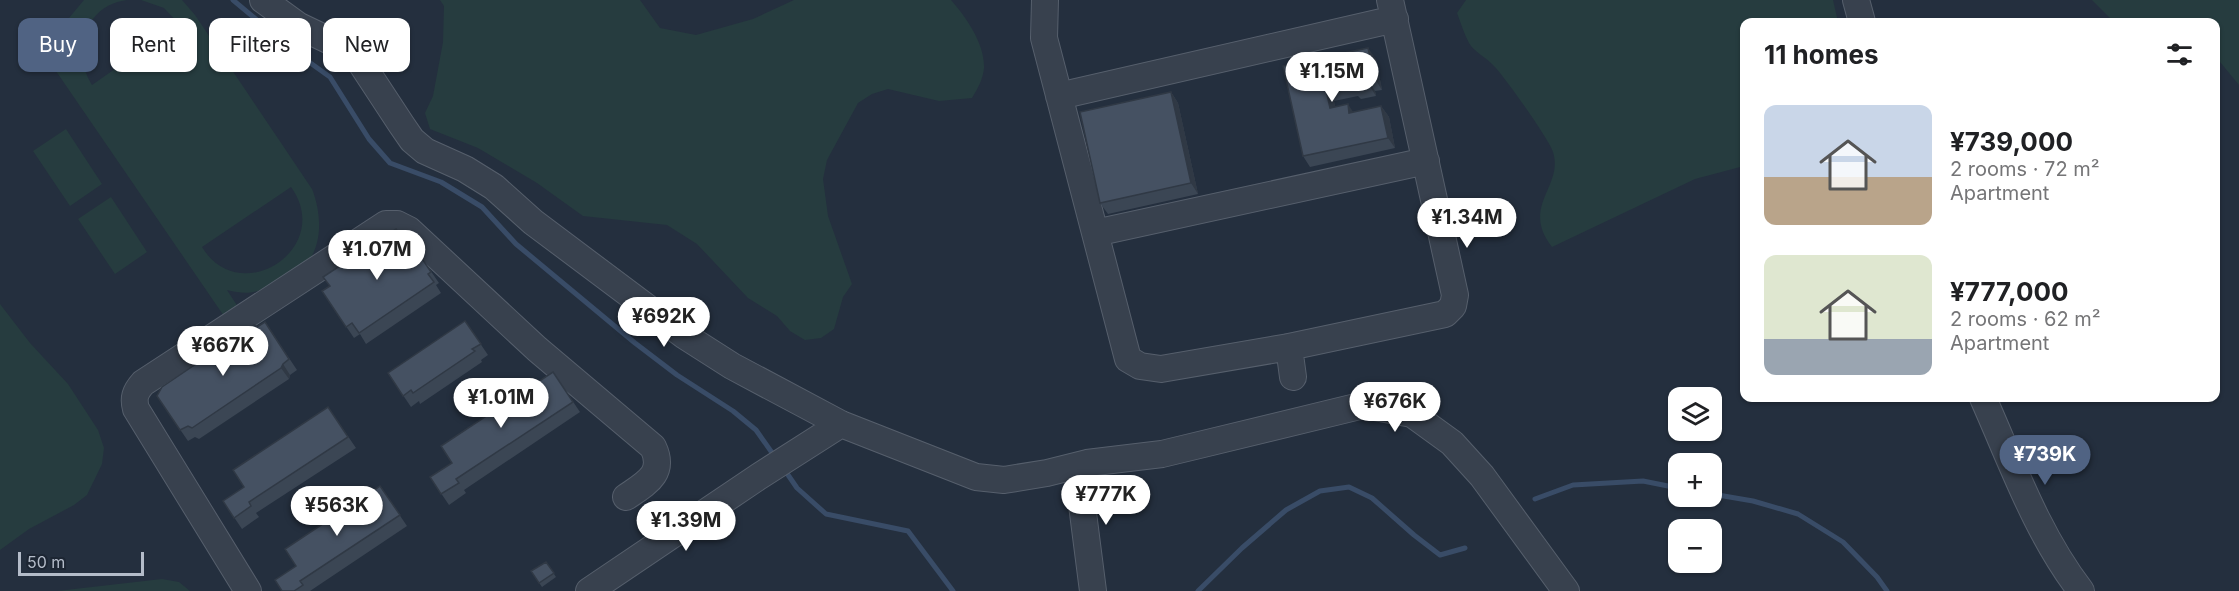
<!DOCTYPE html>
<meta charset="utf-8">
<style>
body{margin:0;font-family:Inter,sans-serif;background:#f2f2f2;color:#202124;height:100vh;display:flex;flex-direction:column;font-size:22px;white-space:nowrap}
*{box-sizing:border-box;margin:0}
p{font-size:20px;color:#757577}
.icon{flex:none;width:33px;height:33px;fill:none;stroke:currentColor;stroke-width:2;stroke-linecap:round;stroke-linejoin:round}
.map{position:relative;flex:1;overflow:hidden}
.sheet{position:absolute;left:1740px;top:18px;width:480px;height:384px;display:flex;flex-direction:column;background:#fff;border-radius:12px;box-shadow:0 2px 4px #0004}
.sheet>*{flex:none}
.top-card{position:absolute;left:18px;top:18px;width:570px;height:54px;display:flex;gap:12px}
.controls{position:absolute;left:1668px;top:387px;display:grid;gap:12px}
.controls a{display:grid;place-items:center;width:54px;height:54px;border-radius:12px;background:#fff;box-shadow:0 2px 4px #0004;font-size:30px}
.scale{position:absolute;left:18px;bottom:15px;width:126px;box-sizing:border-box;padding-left:6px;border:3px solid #b4bcc9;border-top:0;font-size:16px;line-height:21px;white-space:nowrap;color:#b4bcc9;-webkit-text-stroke:4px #1d2633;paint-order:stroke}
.price{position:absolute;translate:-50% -51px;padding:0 14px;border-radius:21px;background:#fff;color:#222;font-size:20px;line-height:39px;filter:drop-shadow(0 2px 3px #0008)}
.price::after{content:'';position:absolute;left:50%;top:36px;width:18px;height:14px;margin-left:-9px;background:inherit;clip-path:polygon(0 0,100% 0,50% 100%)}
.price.active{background:#506383;color:#fff}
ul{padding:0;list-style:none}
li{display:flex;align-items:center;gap:18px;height:150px;padding:0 24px}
li span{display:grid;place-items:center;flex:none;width:168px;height:120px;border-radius:12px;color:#555}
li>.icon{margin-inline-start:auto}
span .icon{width:72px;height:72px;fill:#fffc;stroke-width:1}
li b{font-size:26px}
h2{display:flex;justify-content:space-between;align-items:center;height:72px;padding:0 24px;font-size:26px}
.pill{padding:0 21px;border-radius:12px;background:#fff;box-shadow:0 2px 4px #0004;font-size:21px;line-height:54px}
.pill.active{background:#506383;color:#fff}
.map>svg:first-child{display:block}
</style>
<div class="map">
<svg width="2239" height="591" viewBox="0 0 2239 591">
<rect width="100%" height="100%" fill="#242f3e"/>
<path fill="#263c3f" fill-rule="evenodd" d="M84 0H127C85 5 71 52 92 85L179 24 164 8 141 0H182L195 15 312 189C322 214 324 250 301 269 295 274 287 277 280 280 260 292 250 296 227 290L240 310 226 319 34 39 49 30 60 44 69 18ZM291 187C335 248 240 310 202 247Z
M440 0H640L660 28 696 35 753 19 794 0H951C966 17 985 44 984 68 983 79 978 88 972 98L939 101 888 89 872 94 858 103 827 160 823 179 828 216 852 284 843 297 834 329 821 338 805 340 790 331 777 316 748 298 697 244 667 225 583 216 537 183 478 148 430 129 425 113 433 96 443 42 444 6Z
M1466 0H1833L1838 22H1744V166L1695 179 1552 247C1520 206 1564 187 1553 152 1551 142 1502 73 1493 65 1486 57 1474 52 1469 43 1464 34 1461 23 1457 13Z
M2092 0H2239V85L2216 57V22H2114Z
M66 129 102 184 70 206 33 151Z
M111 197 147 252 115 274 78 219Z
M0 304 30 343 68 384 98 430 104 448 102 464 87 495 74 505 29 529 0 550Z
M162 579 179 582 190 591H57Z"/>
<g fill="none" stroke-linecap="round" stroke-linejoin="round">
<path stroke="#394c67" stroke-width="5" d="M233 0 295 52 330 77 369 139 390 163 441 182 482 207 516 244 635 343 677 375 733 411 756 430 775 457
M784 469 797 488 826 514 908 531 953 591
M1712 494 1753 501 1798 514 1843 542 1877 577 1887 591
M1535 499 1573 485 1643 481 1678 488
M1198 591 1242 548 1286 510 1320 491 1349 487 1372 498 1414 535 1440 555 1465 548"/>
<g stroke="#565f6c" stroke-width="28">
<path id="minor" d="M263 0 299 26 345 48 359 60 401 124 412 140 425 151 465 169 494 187 533 222 685 336 732 366 841 424 976 477 1004 480 1047 473 1087 463 1162 454 1364 405 1412 414 1452 443 1482 476 1566 591
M1045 0 1044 38 1128 359 1140 366 1161 369 1289 347 1445 314 1453 306 1455 295 1390 0
M1856 0 1862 22
M1059 96 1395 19
M1095 233 1426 161
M1289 347 1293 377
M1983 398C2012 463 2037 534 2081 591
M1077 466 1093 591
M248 591 136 409C133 398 135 392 143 383L386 224H397L409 230 537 349 653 447C666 474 645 484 626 497
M589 591 758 477 841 424"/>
</g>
<use href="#minor" stroke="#38414e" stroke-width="26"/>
</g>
<path fill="#3b4654" d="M1376 59 1382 90 1375 91 1376 96 1361 99 1358 96 1334 101 1335 107 1353 112 1381 106 1389 117 1395 148 1310 167 1303 156 1283 66Z
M1171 92 1178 103 1198 194 1108 214 1100 203Z
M404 232 439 283 436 285 441 293 366 344 360 334 354 338 322 291Z
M465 321 488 355 481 360 482 362 420 404 419 401 411 407 388 373Z
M265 322 297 370 290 375 289 379 199 439 195 437 188 441 157 396Z
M553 372 580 412 464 490 466 493 449 505 430 477 452 463Z
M328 407 356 448 256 513 259 517 242 529 223 501 244 487Z
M380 486 407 526 310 591H282L296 566Z
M546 562 556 577 542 587 531 571Z"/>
<path fill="#303945" d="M1368 48 1376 59 1382 90 1375 79Z
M1368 80 1375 91 1376 96 1369 85Z
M1326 90 1334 101 1338 119 1330 108Z
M1171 92 1178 103 1198 194 1191 183Z
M1348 104 1355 115 1349 113Z
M1381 106 1389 117 1395 148 1388 138Z
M283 364 290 375 289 379 281 368Z"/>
<path fill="#455162" stroke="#303945" stroke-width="1.5" d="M1368 48 1375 79 1368 80 1369 85 1353 89 1352 85 1326 90 1330 108 1348 104 1349 113 1381 106 1388 138 1303 156 1283 66Z
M1171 92 1191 183 1100 203 1080 112Z
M396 229 400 235 404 232 431 272 428 274 434 282 359 333 352 323 346 327 322 291 330 286 323 277Z
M465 321 481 344 472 349 475 351 413 393 411 390 403 396 388 373Z
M265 322 289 359 283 364 281 368 192 428 188 426 180 430 157 396 162 387 254 325 257 327Z
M553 372 573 402 456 479 459 483 441 494 430 477 452 463 441 446Z
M328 407 348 437 249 502 251 506 234 518 223 501 244 487 233 470Z
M380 486 400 515 300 581 303 585 294 591H282L275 580 296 566 285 549Z
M546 562 554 573 539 583 531 571Z"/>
</svg>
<div class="controls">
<a><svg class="icon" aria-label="layers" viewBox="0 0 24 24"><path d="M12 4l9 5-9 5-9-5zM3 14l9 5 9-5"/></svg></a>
<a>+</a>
<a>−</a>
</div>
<div class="scale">50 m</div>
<b class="price" style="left:1332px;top:103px">¥1.15M</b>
<b class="price" style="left:1467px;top:249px">¥1.34M</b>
<b class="price" style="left:377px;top:281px">¥1.07M</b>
<b class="price" style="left:664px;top:348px">¥692K</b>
<b class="price" style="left:223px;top:377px">¥667K</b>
<b class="price" style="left:501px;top:429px">¥1.01M</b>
<b class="price" style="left:1395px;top:433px">¥676K</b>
<b class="price active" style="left:2045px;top:486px">¥739K</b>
<b class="price" style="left:1106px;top:526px">¥777K</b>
<b class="price" style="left:337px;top:537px">¥563K</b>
<b class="price" style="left:686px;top:552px">¥1.39M</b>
<div class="top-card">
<a class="pill active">Buy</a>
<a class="pill">Rent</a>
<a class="pill">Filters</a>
<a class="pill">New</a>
</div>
<section class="sheet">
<h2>11 homes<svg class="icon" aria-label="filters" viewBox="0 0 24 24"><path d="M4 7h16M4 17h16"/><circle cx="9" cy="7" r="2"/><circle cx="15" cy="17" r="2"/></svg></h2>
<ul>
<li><span style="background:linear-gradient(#c9d6e8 60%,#b9a48a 0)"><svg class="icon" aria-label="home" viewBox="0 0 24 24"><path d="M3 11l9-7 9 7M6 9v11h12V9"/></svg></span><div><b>¥739,000</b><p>2 rooms · 72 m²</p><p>Apartment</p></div></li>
<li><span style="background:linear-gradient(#dfe7d0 70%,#9aa5b1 0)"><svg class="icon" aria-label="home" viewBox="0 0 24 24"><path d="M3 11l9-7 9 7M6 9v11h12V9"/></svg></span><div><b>¥777,000</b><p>2 rooms · 62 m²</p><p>Apartment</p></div></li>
</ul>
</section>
</div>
